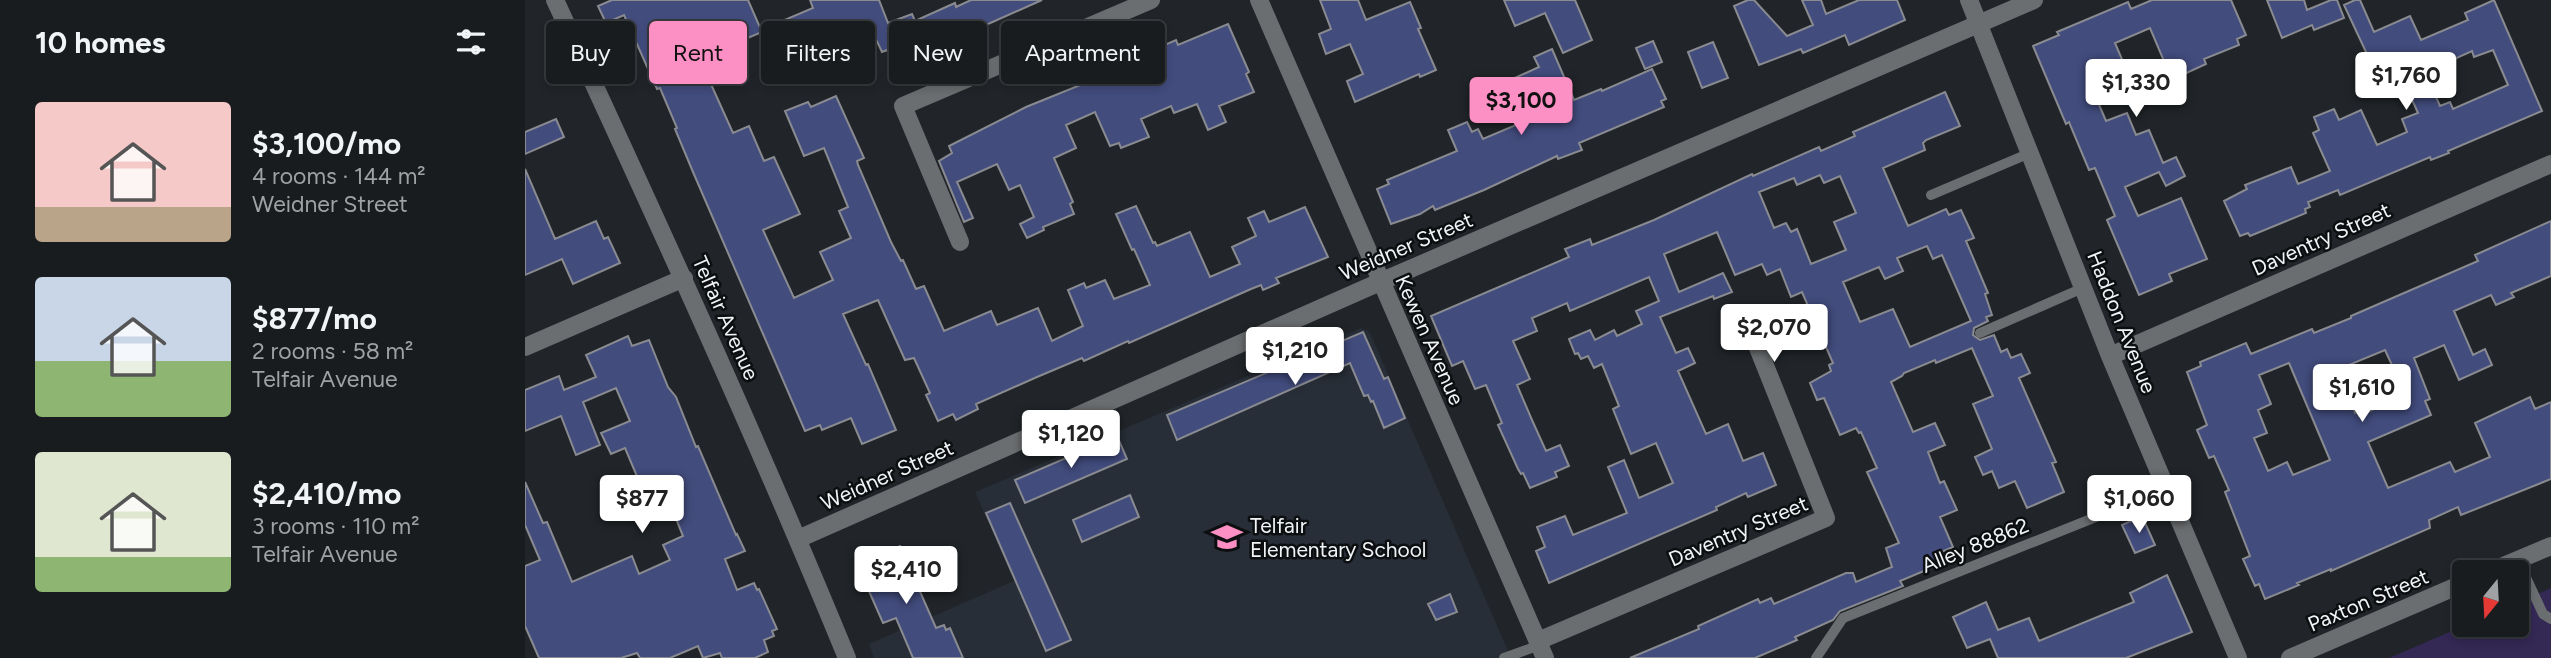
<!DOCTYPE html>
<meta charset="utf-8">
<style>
body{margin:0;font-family:Figtree,sans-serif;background:#26292c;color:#f1f3f6;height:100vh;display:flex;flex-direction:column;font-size:26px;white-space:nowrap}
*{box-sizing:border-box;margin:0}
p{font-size:23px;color:#9fa1a4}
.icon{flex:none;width:38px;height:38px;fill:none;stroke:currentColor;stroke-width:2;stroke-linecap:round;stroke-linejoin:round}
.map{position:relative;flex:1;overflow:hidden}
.panel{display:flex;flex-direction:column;background:#191c1f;width:525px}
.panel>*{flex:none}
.hud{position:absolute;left:21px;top:21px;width:665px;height:63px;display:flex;gap:14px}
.needle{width:46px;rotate:198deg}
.tools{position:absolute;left:1927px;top:560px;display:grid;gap:14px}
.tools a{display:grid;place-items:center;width:77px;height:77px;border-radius:7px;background:#191c1f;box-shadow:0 4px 10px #0003,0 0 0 2px #373a3d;font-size:35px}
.price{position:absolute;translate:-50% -60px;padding:0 16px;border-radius:7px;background:#fff;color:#222;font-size:23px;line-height:46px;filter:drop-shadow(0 2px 4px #0008)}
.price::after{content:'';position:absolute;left:50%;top:42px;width:21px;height:16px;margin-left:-10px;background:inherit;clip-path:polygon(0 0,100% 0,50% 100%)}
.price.active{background:#fc8fc3;color:#111}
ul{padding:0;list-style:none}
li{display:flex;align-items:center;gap:21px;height:175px;padding:0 35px}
li span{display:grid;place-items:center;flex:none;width:196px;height:140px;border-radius:7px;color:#555}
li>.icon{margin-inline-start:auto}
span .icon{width:84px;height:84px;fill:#fffc;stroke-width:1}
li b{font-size:30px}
h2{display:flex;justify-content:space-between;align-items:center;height:84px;padding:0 35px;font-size:30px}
.tag{padding:0 24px;border-radius:7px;background:#191c1f;box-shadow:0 4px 10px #0003,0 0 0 2px #373a3d;font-size:24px;line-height:63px}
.tag.active{background:#fc8fc3;color:#111}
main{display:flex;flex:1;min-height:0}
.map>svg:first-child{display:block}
</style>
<main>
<section class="panel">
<h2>10 homes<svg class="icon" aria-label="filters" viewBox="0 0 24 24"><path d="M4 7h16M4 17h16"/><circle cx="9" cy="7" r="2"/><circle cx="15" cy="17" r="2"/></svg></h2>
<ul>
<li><span style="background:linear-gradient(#f6c9c9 75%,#b9a48a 0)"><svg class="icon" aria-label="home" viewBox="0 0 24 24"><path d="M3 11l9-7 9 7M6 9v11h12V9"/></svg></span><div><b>$3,100/mo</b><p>4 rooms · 144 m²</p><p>Weidner Street</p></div></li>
<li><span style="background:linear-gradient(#c9d6e8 60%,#8fb573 0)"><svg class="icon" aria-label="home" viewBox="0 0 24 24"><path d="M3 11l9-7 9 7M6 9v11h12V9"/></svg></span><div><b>$877/mo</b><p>2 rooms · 58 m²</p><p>Telfair Avenue</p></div></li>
<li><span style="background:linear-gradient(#dfe7d0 75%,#8fb573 0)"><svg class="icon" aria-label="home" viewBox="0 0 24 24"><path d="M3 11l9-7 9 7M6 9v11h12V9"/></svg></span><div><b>$2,410/mo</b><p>3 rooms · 110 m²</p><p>Telfair Avenue</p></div></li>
</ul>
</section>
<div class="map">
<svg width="2026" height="658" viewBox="0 0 2026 658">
<rect width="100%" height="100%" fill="#212529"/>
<path fill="#272e37" d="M836 328 843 331 846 335 986 658H349L344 644 489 581 450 492Z"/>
<path fill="#342855" d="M2026 588V658H1864L1941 625H1992V603Z"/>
<path fill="#424c7d" stroke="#898b91" stroke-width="2" fill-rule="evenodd" d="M87 0H223L237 32 182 55 189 71 184 73 188 81 185 82 208 133 224 126 239 161 249 157 275 214 238 230 269 298 308 280 295 252 326 238 314 211 323 207 299 148 279 156 260 111 283 102 286 107 311 96 339 158 332 161 333 165 366 242 376 261 378 260 391 289 399 286 419 331 466 311 472 325 513 308 527 341 558 326 543 290 559 283 561 288 580 280 589 299 625 285 609 249 607 250 591 214 611 206 628 243 630 242 632 246 665 232 685 277 715 264 707 247 731 236 723 218 739 211 744 222 780 207 803 257 751 278 754 283 738 290 736 285 726 289 604 343 603 341 559 361 557 358 512 377 451 404 453 409 431 420 428 414 413 421 401 395 405 393 389 358 380 360 353 300 318 314 341 365 343 364 371 430 337 444 326 418 297 430 295 425 280 431 168 172 150 129 152 128 135 88 132 89 99 15 81 23 73 6Z
M285 0H354L363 23 387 14 390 21 430 3 431 7 446 0H517L414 46H410L406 38 364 54 362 50 357 52 351 39 265 79 243 27 288 8Z
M795 0H833L841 20 885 2 896 28 893 29 911 70 895 77 894 74 830 102 822 81 838 74 825 44 801 54 794 34 806 29Z
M979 0H1050L1067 40 1038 53 1020 13 990 26Z
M1223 0H1229L1262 36 1288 25 1277 0H1296L1301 14 1334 0H1372L1380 20 1324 45 1320 35 1278 53 1276 49 1234 65 1209 6Z
M1627 0H1706L1721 35 1712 39 1714 45 1679 59 1681 64 1642 82 1634 64 1639 61 1625 28 1590 43 1602 71 1566 86 1581 121 1602 113 1611 135 1624 130 1638 163 1651 157 1660 176 1641 186 1634 172 1600 187 1613 216 1656 198 1682 259 1644 274 1647 281 1614 295 1582 220 1590 216 1570 168 1564 170 1544 122 1541 124 1508 46 1534 35 1532 32 1603 2 1606 9Z
M1742 0H1779L1782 10 1806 0H1812L1819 18 1789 30 1787 25 1757 38Z
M1830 0H1835L1849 32 1885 16 1896 40 1943 20 1940 13 1969 0 2017 111 1923 151 1924 153 1906 160 1905 157 1815 195 1813 190 1783 202 1785 207 1780 209 1781 213 1725 236 1723 233 1715 236 1699 201 1722 189 1720 185 1766 167 1773 184 1805 171 1788 133 1794 130 1789 117 1809 109 1814 120 1836 110 1852 145 1882 132 1877 119 1893 113 1869 59 1848 67 1819 5ZM1968 50 1983 85 1928 109 1925 102 1915 106 1900 72 1947 51 1949 57Z
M703 24 724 72 721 74 729 92 694 106 701 122 683 130 672 104 649 113 646 106 616 119 624 137 596 148 594 143 585 146 570 112 541 125 551 148 529 158 548 202 545 204 549 214 518 227 519 230 502 238 495 224 509 217 495 185 484 190 472 164 432 182 448 218 439 222 414 161 427 153 424 146 501 107 600 67 598 63 651 40 653 45Z
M1128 41 1137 62 1120 69 1111 48Z
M1188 42 1203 78 1177 88 1163 52Z
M1027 49 1049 100 1076 89 1077 91 1127 69 1141 99 1136 101 1139 107 1054 143 1057 150 1033 159 1032 156 959 190 910 210 908 206 895 214 866 224 852 189 864 184 862 180 932 151 923 130 942 122 947 132 953 129 958 139 991 125 972 86 1014 67 1009 57Z
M1420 92 1435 126 1401 140 1398 143 1400 150 1358 168 1383 226 1421 209 1424 215 1436 210 1449 238 1441 241 1463 293 1460 294 1467 315 1461 317 1463 321 1449 328 1448 335 1455 340 1469 335 1476 352 1482 349 1486 358 1496 354 1505 373 1494 378 1531 462 1527 463 1539 492 1502 508 1490 481 1474 488 1467 471 1458 475 1450 457 1467 449 1448 404 1468 396 1447 348 1411 363 1410 360 1379 373 1377 376 1366 382 1388 432 1410 423 1420 445 1403 452 1415 483 1419 481 1432 510 1415 517 1428 547 1414 553 1418 563 1375 581 1378 586 1315 611 1308 620 1270 637 1272 640 1230 658H1105L1174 629 1173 626 1233 599 1235 603 1246 598 1249 604 1321 573H1328L1331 582 1367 567 1361 548 1374 543 1342 472 1352 468 1336 432 1334 433 1331 428 1315 435 1299 398 1292 400 1285 383 1306 371 1304 365 1308 363 1277 292 1266 297 1255 269 1242 275 1237 264 1210 275 1192 232 1139 254 1154 292 1198 273 1207 292 1189 299 1188 296 1135 317 1151 353 1163 348 1170 363 1153 371 1181 434 1203 424 1218 461 1238 453 1251 485 1223 497 1221 493 1191 507 1192 510 1024 583 1011 551 1020 547 1012 527 1040 516 1048 535 1102 513 1083 467 1099 460 1114 498 1148 483 1131 443 1106 454 1088 409 1094 406 1077 364 1069 368 1063 356 1056 359 1053 353 1050 354 1044 339 1065 330 1070 340 1089 330 1092 336 1117 324 1111 311 1134 301 1124 277 1045 311 1042 303 1007 318 1012 331 988 341 1005 379 992 385 1007 420 1021 451 1035 445 1044 466 1030 472 1032 477 1005 488 998 473 996 474 993 469 973 425 977 423 961 385 950 389 938 361 927 366 906 316 1044 257 1040 249 1065 239 1067 245 1129 220 1227 174 1228 176 1294 147 1296 151 1330 136 1328 132ZM1295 175 1299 183 1315 176 1331 213 1309 222 1321 250 1286 264 1272 229 1266 232 1261 223 1249 228 1234 192 1269 178 1272 185ZM1402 246 1408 259 1417 255 1446 321 1385 347 1368 309 1335 322 1318 282 1354 267 1360 279 1378 271 1372 258Z
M31 119 39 137 0 154V132Z
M0 169 30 239 71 221 79 239 83 237 95 263 48 284 37 259 0 275Z
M2026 221V276L1986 293 1989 297 1971 305 1966 295 1929 311 1948 355 1960 349 1967 365 1934 380 1919 345 1889 358 1905 399 1900 401 1906 415 1843 442 1863 488 1925 462 1930 472 1965 457 1950 423 2005 397 2010 409 2026 402V479L1936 515 1933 507 1904 520 1905 528 1806 571V569L1772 583 1774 585 1740 599 1734 584 1730 586 1718 559 1725 556 1700 492 1704 490 1689 456 1684 458 1672 430 1682 425 1662 372 1676 366 1675 362 1721 343 1726 354 1787 329 1789 333 1826 318V316L1953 261 1950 255ZM1860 350 1879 391 1865 396 1867 401 1834 416 1832 412 1830 413 1814 369ZM1764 363 1805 460 1768 475 1762 462 1743 471 1729 438 1742 433 1733 410 1746 404 1734 375Z
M838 332 859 379 863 377 880 418 859 428 848 401 846 402 843 395 839 396 825 363 652 440 642 415Z
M103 336 107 346 124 340 143 387 151 397 171 447 173 446 211 535 212 534 220 551 200 559 212 590 229 583 232 590 234 589 252 629 247 631 249 636 239 640 243 652 230 658H197L195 653 178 658 173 646 145 658H115L112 653 96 658H14L0 626V566L15 560 0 525V482L18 523 22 522 47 582 107 556 114 574 145 560 138 545 158 536 143 499 125 507 100 448 86 454 76 433 105 421 91 388 58 402 75 445 51 455 36 416 0 431V390L34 376 39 390 71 377 61 355Z
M592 436 602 459 500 503 490 480Z
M605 495 614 517 557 542 548 520Z
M485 503 546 640 521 651 461 513Z
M1617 516 1630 545 1610 553 1597 525Z
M375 546 411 628 419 625 421 630 425 628 438 658H388L371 618 358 623 332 564Z
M1642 575 1667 632 1601 658H1473L1465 639 1442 648 1428 617 1461 602 1473 630 1504 618 1514 641 1609 602 1605 593Z
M925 594 932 612 911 620 903 604Z"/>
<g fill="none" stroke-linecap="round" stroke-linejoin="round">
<path stroke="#6b6e70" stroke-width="10" d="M1406 195 1505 153
M1455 333 1558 288
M1993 560 2018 614 2026 619
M979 658 1015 645
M1291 658 1318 618 1641 489"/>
<path stroke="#6b6e70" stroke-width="18" d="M30 0C131 218 231 436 322 658
M734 0 1020 658
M1444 0 1585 356 1713 658
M435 242 378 106 626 0
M0 347 159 278
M1585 356 2026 164
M273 539 855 282 1509 0
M1013 641 1301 518 1233 348"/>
<path stroke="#6b6e70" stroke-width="18" d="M1964 572 2026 546
M1765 658 1939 583"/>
</g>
<defs>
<g id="school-bare" transform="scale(2.415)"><path d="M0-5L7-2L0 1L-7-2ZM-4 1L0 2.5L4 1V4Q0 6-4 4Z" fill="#fc8fc3" stroke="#0c0e10" stroke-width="2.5" paint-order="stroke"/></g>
</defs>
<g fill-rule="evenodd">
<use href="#school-bare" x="702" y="537"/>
</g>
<g text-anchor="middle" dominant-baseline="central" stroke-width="5" stroke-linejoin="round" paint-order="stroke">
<g font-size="21" fill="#f1f4f7" stroke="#0c0e10">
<text transform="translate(1796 239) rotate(-24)">Daventry Street</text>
<text transform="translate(881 246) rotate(-23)">Weidner Street</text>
<text transform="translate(201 318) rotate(66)">Telfair Avenue</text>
<text transform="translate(1597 322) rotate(68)">Haddon Avenue</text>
<text transform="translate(905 340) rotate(66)">Kewen Avenue</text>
<text transform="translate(362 475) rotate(-24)">Weidner Street</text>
<text transform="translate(1213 531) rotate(-23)">Daventry Street</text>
<text transform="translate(1450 545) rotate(-22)">Alley 88862</text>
<text transform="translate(1843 600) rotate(-23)">Paxton Street</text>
</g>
<g font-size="21" fill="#f1f4f7" stroke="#0c0e10" text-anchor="start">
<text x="725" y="525">Telfair<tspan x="725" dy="24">Elementary School</tspan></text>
</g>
</g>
</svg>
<div class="tools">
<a><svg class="needle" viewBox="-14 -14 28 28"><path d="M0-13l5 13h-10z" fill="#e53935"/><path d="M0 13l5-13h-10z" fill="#9fa1a4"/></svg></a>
</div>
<b class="price" style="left:1881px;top:112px">$1,760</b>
<b class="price" style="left:1611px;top:119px">$1,330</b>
<b class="price active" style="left:996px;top:137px">$3,100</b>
<b class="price" style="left:1249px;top:364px">$2,070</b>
<b class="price" style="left:770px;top:387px">$1,210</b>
<b class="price" style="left:1837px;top:424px">$1,610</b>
<b class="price" style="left:546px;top:470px">$1,120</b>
<b class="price" style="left:117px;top:535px">$877</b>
<b class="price" style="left:1614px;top:535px">$1,060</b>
<b class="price" style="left:381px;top:606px">$2,410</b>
<div class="hud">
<a class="tag">Buy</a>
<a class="tag active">Rent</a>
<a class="tag">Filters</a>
<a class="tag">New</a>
<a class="tag">Apartment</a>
</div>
</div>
</main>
